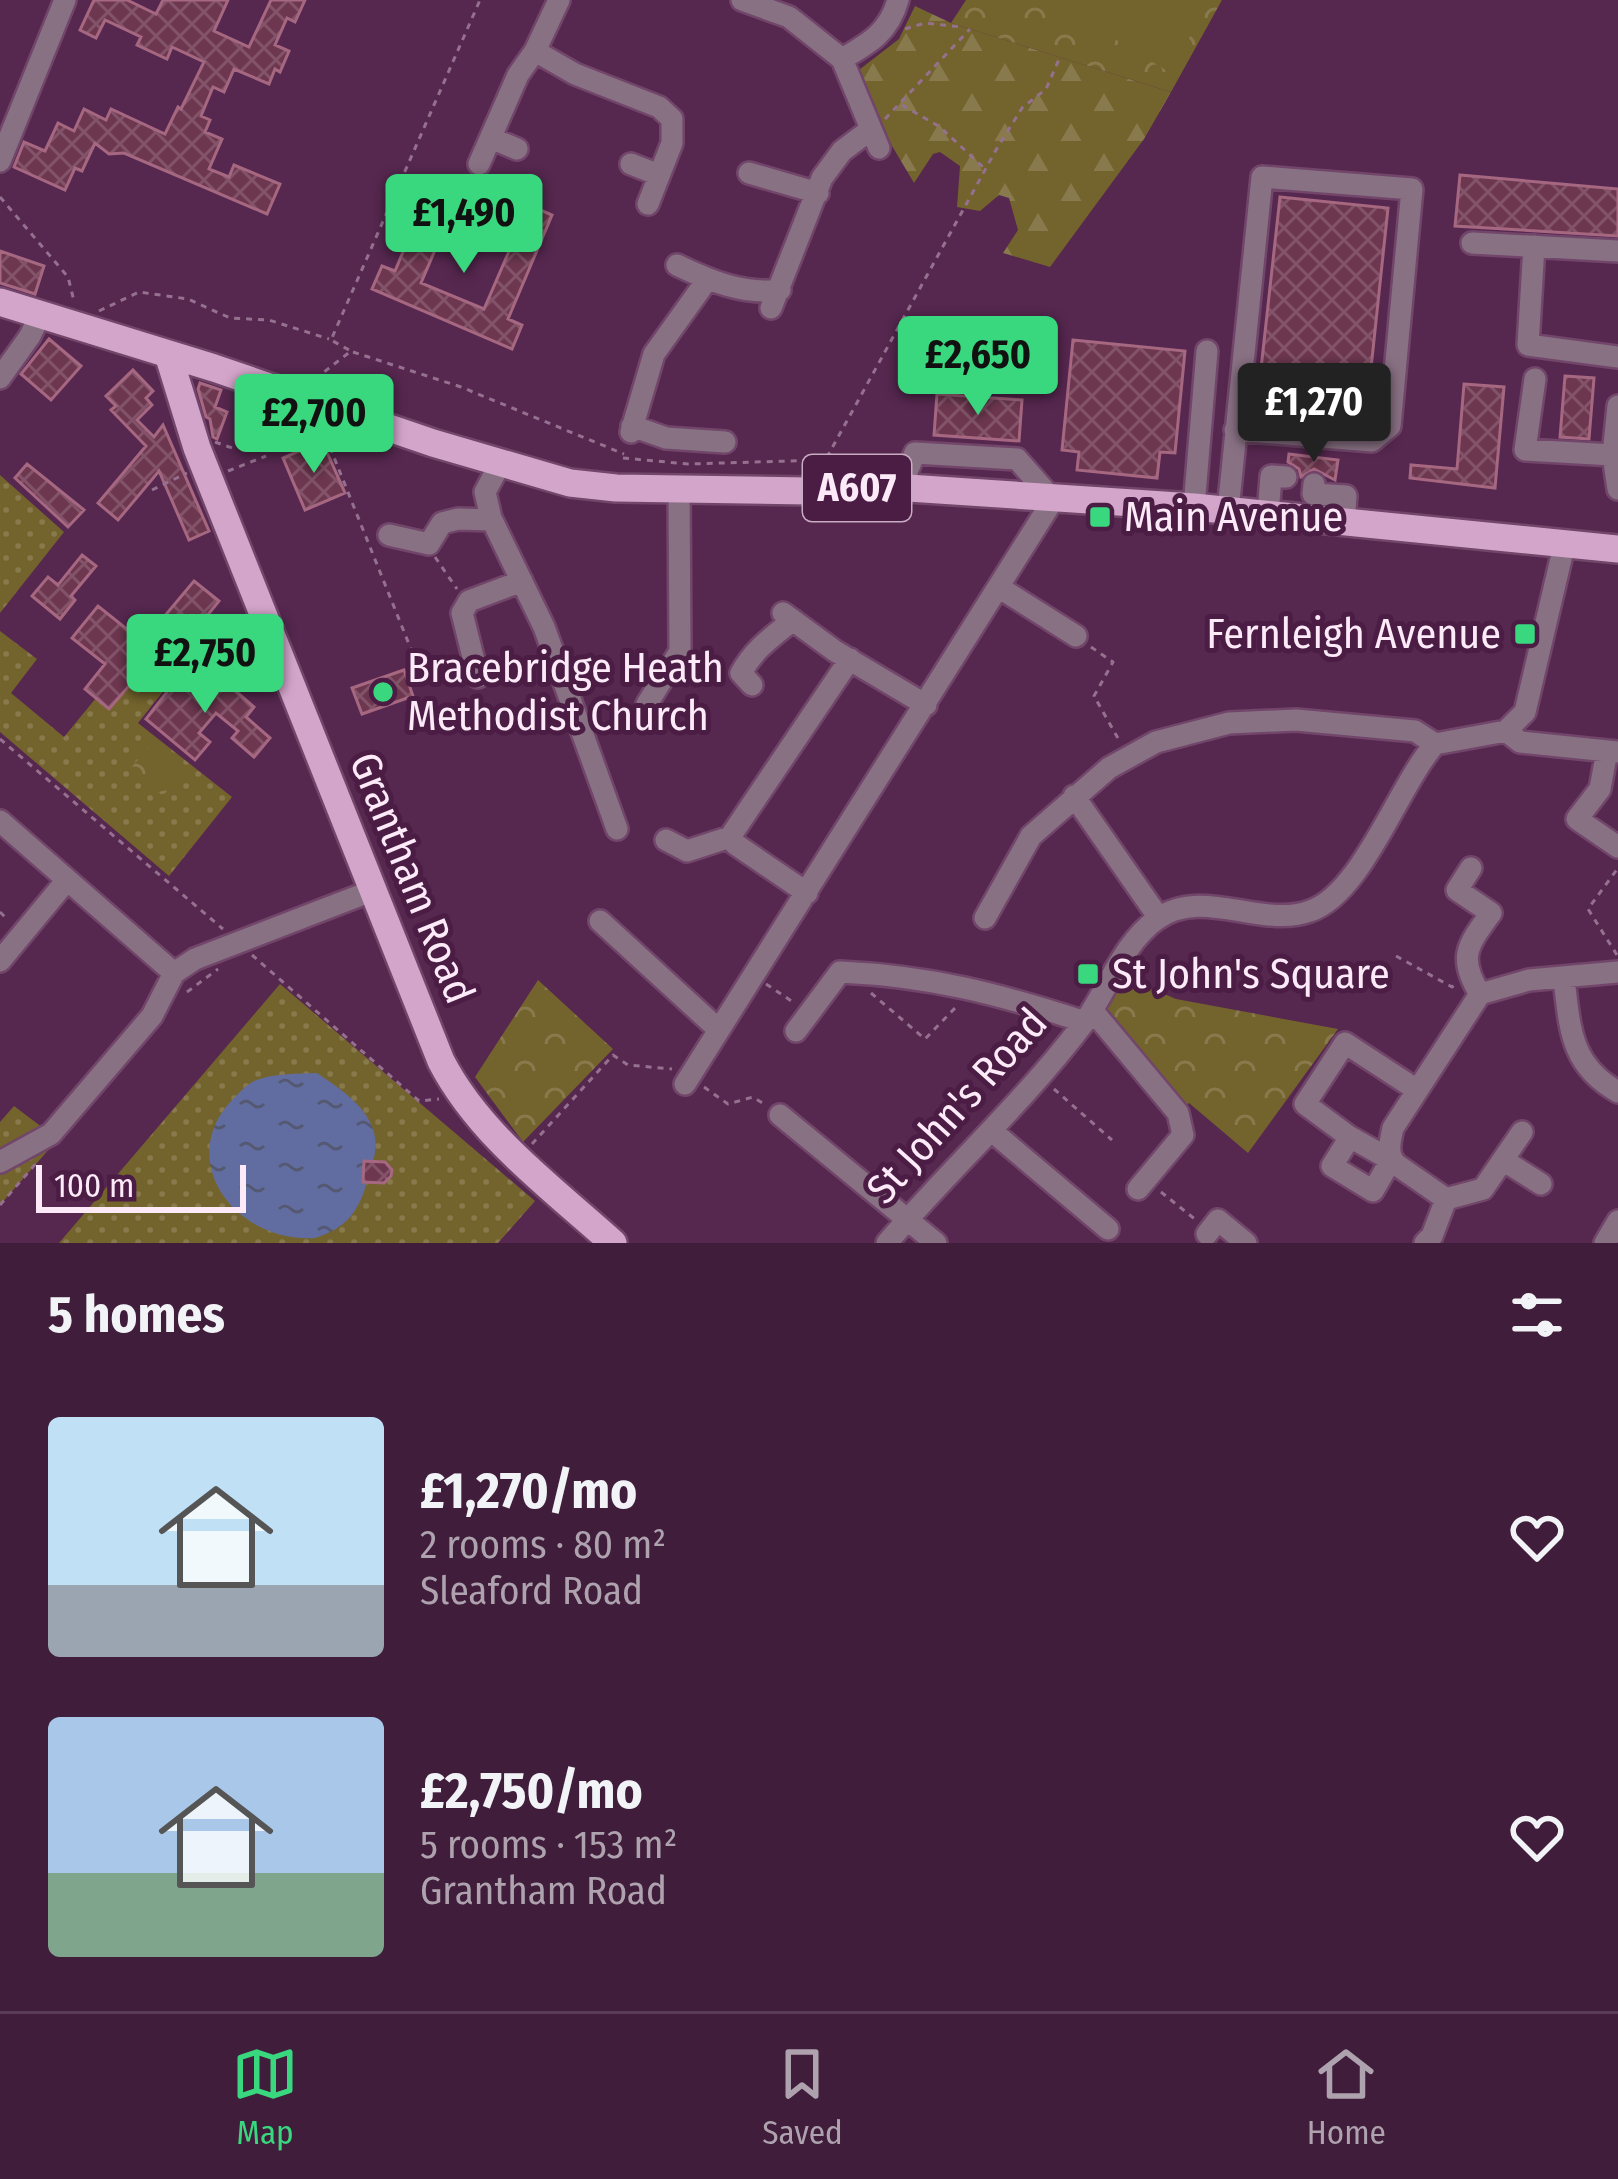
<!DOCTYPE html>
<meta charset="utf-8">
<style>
body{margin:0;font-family:"Fira Sans Condensed",sans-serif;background:#4b2a46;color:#f1f3f6;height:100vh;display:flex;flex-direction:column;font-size:45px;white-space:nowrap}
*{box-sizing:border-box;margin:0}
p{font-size:39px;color:#aea2af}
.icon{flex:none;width:66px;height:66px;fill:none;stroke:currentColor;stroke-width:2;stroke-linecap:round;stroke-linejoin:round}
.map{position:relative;height:1243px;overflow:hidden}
.panel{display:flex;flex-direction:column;background:#401d3b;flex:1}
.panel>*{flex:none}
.scale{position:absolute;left:36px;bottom:30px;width:210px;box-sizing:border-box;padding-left:12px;border:6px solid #fceaf8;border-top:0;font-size:33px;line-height:42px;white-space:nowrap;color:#fceaf8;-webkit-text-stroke:9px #4b1d44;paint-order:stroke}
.price{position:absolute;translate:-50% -102px;padding:0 27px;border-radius:12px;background:#39d87f;color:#111;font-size:39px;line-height:78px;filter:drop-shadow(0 3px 6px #0008)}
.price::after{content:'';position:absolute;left:50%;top:72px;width:36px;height:27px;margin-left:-18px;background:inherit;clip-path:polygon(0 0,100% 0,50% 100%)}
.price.active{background:#222;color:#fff}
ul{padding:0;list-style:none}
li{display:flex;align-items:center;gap:36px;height:300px;padding:0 48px}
li span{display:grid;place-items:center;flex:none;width:336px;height:240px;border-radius:12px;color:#555}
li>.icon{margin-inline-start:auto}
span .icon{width:144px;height:144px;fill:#fffc;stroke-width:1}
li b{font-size:51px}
h2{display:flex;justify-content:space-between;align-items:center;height:144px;padding:0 48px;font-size:51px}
.dock{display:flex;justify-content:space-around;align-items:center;height:168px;border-top:3px solid #593b55;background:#401d3b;font-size:33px;color:#aea2af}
.dock a{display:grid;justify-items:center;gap:6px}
.dock .active{color:#39d87f}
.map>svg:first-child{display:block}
</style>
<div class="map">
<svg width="1618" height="1243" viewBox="0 0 1618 1243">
<defs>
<pattern id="grass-dots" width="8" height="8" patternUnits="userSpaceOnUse" patternTransform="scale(3)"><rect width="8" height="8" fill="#73632d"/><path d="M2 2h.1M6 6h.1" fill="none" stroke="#887a4c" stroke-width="1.8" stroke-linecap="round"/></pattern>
<pattern id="forest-firs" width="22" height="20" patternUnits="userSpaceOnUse" patternTransform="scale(3)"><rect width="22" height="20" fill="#73632d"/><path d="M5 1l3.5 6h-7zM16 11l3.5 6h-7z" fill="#887a4c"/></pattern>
<pattern id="park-crowns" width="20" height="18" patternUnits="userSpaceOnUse" patternTransform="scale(3)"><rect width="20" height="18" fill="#73632d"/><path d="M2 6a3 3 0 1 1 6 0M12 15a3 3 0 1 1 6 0" fill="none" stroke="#887a4c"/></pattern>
<pattern id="water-ripples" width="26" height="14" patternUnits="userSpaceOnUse" patternTransform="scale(3)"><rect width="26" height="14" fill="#616da0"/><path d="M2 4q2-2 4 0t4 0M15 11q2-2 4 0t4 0" fill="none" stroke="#555871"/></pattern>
<pattern id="building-cross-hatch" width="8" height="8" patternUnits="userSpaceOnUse" patternTransform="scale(3)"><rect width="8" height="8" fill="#6d374f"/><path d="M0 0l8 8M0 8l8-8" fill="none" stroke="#835469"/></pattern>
</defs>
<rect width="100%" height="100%" fill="#56274f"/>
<path fill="url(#grass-dots)" d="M0 475 64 532 0 613Z
M0 631 37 659 11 693 64 737 96 698 110 708 145 666 169 684 138 723 232 797 169 876 0 732Z
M280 984 535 1201 498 1243H59Z
M14 1106 51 1134V1147L0 1205V1122Z"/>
<path fill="url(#forest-firs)" d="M915 6 951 23 1171 92 1144 139 1050 267 1003 253 1018 230 1009 198 999 195 980 211 957 207 960 166 940 152 933 154 914 183 879 124 855 73 899 39Z"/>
<path fill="url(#park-crowns)" d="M966 0H1222L1171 92 951 23Z
M151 745 183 772 163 796 130 769Z
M1115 973 1176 999 1338 1029 1248 1153 1189 1103 1178 1113 1092 1010Z
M538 980 613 1049 523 1142 475 1077Z"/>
<path fill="#73632d" d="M1084 0H1212L1169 72 1075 15Z"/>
<path fill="url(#water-ripples)" d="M317 1073C348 1094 386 1119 373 1161H364L363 1181 367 1182C358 1213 346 1228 315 1238 234 1243 174 1159 233 1099 239 1093 246 1085 254 1081 273 1073 297 1074 317 1073Z"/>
<path fill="url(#building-cross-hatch)" stroke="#a66781" stroke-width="3" d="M94 0H127L156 14 163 0H228L214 31 249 47 271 0H305L295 22 287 18 275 45 289 51 280 72 275 69 269 84 234 69 224 92 213 87 201 116 210 120 205 132 222 139 209 169 229 177 234 165 280 184 267 214 124 153 109 154 95 143 82 171 75 168 65 190 14 167 24 142 45 151 58 123 74 131 84 109 106 120 111 109 165 134 178 107 181 109 204 62 172 47 167 59 137 45 141 37 105 20 96 38 80 30Z
M1460 175 1618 189V236L1455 226Z
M426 197 453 208 421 283 484 309 529 205 552 215 508 319 522 325 512 349 372 289 382 266 395 271Z
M1280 197 1388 208 1365 425 1256 414Z
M0 251 44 266 35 294 0 283Z
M49 339 81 366 51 400 21 374Z
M1073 340 1185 351 1175 453 1160 452 1157 478 1077 470 1079 452 1062 450Z
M133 370 153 391 146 398 152 405 137 420 154 437 163 425 209 531 189 540 159 471 118 520 98 503 146 446 111 410 116 406 106 396Z
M1565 376 1594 378 1589 439 1560 437Z
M200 383 221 390 215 407 227 412 217 439 213 437 210 419 206 417 198 389Z
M1464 384 1504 387 1495 488 1410 478 1411 465 1457 469Z
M937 394 1022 400 1019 441 934 435Z
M322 441 345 493 305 510 283 458Z
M1289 454 1338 460 1335 480 1314 469 1301 477 1299 469 1288 462Z
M27 464 84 510 68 527 15 478Z
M82 555 96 566 71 596 75 600 60 619 32 596 48 577 58 585Z
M194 581 219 601 202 622 225 641 213 655 180 627 109 709 85 689 105 664 72 638 98 606 143 642Z
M404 670 413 696 362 714 352 688Z
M180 675 197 689 201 684 209 691 221 678 254 707 246 717 270 738 254 757 232 738 238 731 216 713 199 733 210 742 195 760 146 719Z
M364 1161 385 1162 392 1170 391 1176 384 1183 363 1182Z"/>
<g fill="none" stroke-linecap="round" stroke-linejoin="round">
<g stroke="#71466a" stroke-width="26">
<path id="minor" d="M742 0 789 17 842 59 879 148
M535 51 575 74 659 107 672 119V143L648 204
M842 59C870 43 889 32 898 0
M491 138 517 149
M0 161 65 0
M479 164 518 75 535 51 559 0
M631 164 659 175
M749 173 818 193
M1472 243 1618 251
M1534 246 1528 345 1618 357
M677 265C710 281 744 295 780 290
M771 308 822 178 842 151 870 130
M0 378 30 336 40 315
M1535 379 1525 450 1613 455
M1618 406 1613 455 1618 489
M632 426 666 438 725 442
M631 432 654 354 707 280
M500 464 485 492 491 518 544 627 617 829
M1314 484 1313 494 1346 496 1344 523
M1194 507 1207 351
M1228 510 1262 177 1412 189 1390 426 1372 441 1235 430
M1268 515 1271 476 1286 477
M389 535 429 544 442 523 458 519 492 520
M1000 588 1076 636
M783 613 835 651 926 705
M478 677 462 613 469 601 522 581
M752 685 741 673C754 649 772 637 793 620
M647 704 680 651 679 489
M1506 731 1520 742 1618 752
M1607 751 1600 789 1577 819 1618 847
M1074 796 1159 918
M0 821 174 973
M666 840 687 851 730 837
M1471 868 1457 890 1491 913C1468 945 1457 957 1480 994
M807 893 735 844 730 837 850 659
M985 918 1031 836 1109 768 1156 742 1229 723 1296 720 1415 731 1435 744 1506 731 1525 712 1564 546
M600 921 719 1030
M0 961 67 880
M1564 979C1570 1028 1570 1065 1618 1092
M1092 1010 1178 1113 1183 1135 1138 1189
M796 1031 840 972C931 976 999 994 1085 1022
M685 1084 1053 500 1017 459 915 453 900 488
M780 1115 936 1243
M993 1132 1108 1229
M1350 1137 1391 1160 1373 1191 1332 1166Z
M1351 1138 1305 1104 1345 1043 1417 1090
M1503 1160 1541 1184
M0 1162 51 1134 152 1016 174 973 195 959 374 890
M1446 1199 1397 1165C1386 1155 1390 1142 1393 1128L1480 994 1529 980 1618 972
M1446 1199 1483 1189 1522 1132
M1207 1234 1218 1220 1246 1243
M887 1243C951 1168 1024 1102 1083 1024 1108 990 1122 944 1157 919 1203 886 1261 929 1310 911 1362 894 1399 784 1435 744
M1425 1243 1432 1236 1446 1199
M1605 1243 1618 1221"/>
</g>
<g stroke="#71466a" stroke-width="32">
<path id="major" d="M0 302 214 368 433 443 570 483 616 488 808 491 878 486 1194 507 1618 549
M168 354 197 448 441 1061C479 1135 552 1188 613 1243"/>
</g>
<path stroke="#95718f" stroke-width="3" stroke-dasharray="6 6" stroke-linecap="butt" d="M905 29 925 23 962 27
M902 105 940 127 984 168
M885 119 970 29
M0 197 68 277 74 301
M99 311 139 292 188 299 230 318 269 320 329 339
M353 352 461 387 624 454
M315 379 351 351 331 340 480 0
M321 425 425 684
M215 442 235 449
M623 458 688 464 824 460
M821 468 996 150 1022 108 1046 89 1060 57
M228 471 266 456
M152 490 187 473
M435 557 457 589
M1091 647 1113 662 1094 696 1119 740
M0 739 223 929
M0 912 8 920
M252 955 419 1101 439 1099
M1617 955 1588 909 1618 868
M1396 956 1452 987 1457 983
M766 984 793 1002
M187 992 218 969
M871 993 925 1039 957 1006
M704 1087 728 1104 753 1097 764 1104
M1054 1089 1112 1140
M532 1144 613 1055 628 1065 672 1069
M1161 1192 1196 1220
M0 1205 38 1161"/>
<use href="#minor" stroke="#897184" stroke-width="21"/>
<use href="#major" stroke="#d4a5cb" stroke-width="27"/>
</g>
<g fill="#39d87f" stroke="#4b1d44" stroke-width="4.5">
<rect x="1088" y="505" width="24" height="24" rx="6"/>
<rect x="1513" y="622" width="24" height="24" rx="6"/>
<circle cx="383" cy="692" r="12"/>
<rect x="1076" y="962" width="24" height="24" rx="6"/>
</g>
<g text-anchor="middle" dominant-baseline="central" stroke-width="10" stroke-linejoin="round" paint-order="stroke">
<rect fill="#4b1d44" stroke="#c7acc2" stroke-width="3" x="803" y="455" width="108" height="66" rx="9"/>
<g font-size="39" font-weight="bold" fill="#fceaf8">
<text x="857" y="488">A607</text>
</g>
<g font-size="42" fill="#fceaf8" stroke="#4b1d44" text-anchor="start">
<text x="1124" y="517">Main Avenue</text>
<text x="1501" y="634" text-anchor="end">Fernleigh Avenue</text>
<text x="407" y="668">Bracebridge Heath<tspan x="407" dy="48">Methodist Church</tspan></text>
<text x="1112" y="974">St John's Square</text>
</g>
<g font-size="42" fill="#fceaf8" stroke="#4b1d44">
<text transform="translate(412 878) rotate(68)">Grantham Road</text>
<text transform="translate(957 1106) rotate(-48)">St John's Road</text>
</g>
</g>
</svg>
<div class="scale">100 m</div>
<b class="price" style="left:464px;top:276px">£1,490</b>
<b class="price" style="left:978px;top:418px">£2,650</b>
<b class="price active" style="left:1314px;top:465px">£1,270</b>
<b class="price" style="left:314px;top:476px">£2,700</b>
<b class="price" style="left:205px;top:716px">£2,750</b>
</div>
<section class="panel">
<h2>5 homes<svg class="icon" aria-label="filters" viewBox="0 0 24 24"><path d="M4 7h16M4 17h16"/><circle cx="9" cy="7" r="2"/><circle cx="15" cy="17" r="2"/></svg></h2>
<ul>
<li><span style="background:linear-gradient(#bfe0f5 70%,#9aa5b1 0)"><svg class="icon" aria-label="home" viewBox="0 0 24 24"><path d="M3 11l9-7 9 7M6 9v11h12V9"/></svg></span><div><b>£1,270/mo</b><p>2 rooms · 80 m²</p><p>Sleaford Road</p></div><svg class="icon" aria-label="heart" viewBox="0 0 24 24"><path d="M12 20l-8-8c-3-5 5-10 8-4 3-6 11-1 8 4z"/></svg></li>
<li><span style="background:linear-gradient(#a9c7e8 65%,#7fa58c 0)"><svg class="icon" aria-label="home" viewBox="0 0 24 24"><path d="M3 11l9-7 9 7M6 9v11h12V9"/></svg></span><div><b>£2,750/mo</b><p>5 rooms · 153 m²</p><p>Grantham Road</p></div><svg class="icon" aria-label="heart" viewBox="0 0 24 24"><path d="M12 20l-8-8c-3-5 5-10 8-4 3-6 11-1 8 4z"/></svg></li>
</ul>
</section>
<nav class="dock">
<a class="active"><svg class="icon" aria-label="map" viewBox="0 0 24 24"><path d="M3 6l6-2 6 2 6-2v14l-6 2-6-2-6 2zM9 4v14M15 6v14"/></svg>Map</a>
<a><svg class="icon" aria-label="saved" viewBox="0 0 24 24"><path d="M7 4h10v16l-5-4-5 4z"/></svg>Saved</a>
<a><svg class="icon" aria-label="home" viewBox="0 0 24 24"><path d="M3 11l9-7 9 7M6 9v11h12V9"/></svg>Home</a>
</nav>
